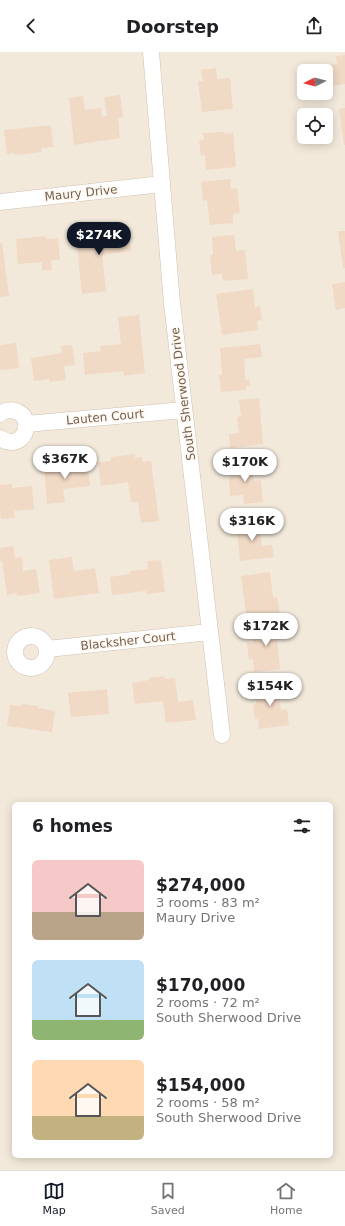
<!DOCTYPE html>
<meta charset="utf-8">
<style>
body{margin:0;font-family:"DejaVu Sans",sans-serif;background:#f6f6f6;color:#202124;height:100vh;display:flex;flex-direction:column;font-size:15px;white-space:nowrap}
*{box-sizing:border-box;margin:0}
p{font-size:13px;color:#757577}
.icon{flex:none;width:22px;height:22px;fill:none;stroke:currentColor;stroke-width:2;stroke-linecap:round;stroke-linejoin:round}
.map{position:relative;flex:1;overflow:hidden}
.sheet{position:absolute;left:12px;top:750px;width:321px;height:356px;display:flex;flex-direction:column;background:#fff;border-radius:6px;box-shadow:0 2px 10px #0003}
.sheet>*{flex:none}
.needle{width:26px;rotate:264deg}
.tools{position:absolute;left:297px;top:12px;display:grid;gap:8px}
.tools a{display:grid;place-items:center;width:36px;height:36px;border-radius:6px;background:#fff;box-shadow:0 2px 10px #0003;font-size:20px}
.price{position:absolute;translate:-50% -34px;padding:0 9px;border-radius:14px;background:#fff;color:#222;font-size:13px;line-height:26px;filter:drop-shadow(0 1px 2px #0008)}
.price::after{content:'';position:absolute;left:50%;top:24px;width:12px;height:9px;margin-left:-6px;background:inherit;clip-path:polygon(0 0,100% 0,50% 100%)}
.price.active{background:#111827;color:#fff}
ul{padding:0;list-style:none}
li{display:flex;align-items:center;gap:12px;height:100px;padding:0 20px}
li span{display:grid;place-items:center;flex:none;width:112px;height:80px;border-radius:6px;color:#555}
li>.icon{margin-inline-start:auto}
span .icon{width:48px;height:48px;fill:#fffc;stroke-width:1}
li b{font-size:17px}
h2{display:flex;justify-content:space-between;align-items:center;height:48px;padding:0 20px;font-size:17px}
header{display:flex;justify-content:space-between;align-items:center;height:52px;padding:0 20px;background:#fff;font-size:18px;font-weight:700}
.dock{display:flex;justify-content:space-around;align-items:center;height:56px;border-top:1px solid #e0e0e0;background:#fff;font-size:11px;color:#757577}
.dock a{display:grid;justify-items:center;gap:2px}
.dock .active{color:#111827}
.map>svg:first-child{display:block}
</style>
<header><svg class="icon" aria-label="back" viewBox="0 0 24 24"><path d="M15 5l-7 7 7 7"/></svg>Doorstep<svg class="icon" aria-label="share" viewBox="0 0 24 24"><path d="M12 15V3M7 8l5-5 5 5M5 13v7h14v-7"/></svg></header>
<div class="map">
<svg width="345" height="1118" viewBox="0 0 345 1118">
<rect width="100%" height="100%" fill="#fcf7ec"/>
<path fill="#f3e9db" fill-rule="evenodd" d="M0 0H345V1118H0ZM304 19H326V41H304ZM304 63H326V85H304ZM14 752H331V1104H14Z"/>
<path fill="#f0d9c5" d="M345 3V32L326 35V14L337 12 336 4Z
M216 16 217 27 230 26 233 57 202 60 198 29H203L201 18Z
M120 43 123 65 118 66 120 86 74 93 69 46 83 44 85 58 101 56 102 65 107 64 104 45Z
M345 56V93H344L339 57Z
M51 73 53 95 42 96V100L15 103V101L7 102 4 78Z
M224 80V82L233 81 236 115 206 118 205 103 201 104 199 89 204 88 203 81Z
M230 127 231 137 237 136 240 161 233 162V171L210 173 207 148 203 149 201 130Z
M129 177 131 199 102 203 106 239 82 242 76 184 93 182V180Z
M338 179H345V216H343Z
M234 183 236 199 245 198 248 227 223 229 222 222 212 223 210 203H213L212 185Z
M46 184 47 187 58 186 60 208H51L52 218H42V210L18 212 16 187Z
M0 191H2L9 244 0 245Z
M345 230V256L336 258 332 232Z
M253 237 255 255 260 254 262 268 257 269 258 278 222 283 216 242Z
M139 263 145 321 124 324 123 319 85 323 83 301 101 299 100 294 121 292 118 265Z
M16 291 19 316 0 318V293Z
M260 292 262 305 244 307 245 328 249 327 250 334H246V338L221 340 219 323H222L220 296Z
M72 293 75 313 64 314 66 328 49 330V327L34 329 31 306 62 301 61 294Z
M259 346 263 392 230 396 229 382 239 381 237 365 241 364 239 348Z
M135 402V406L142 405 143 410 151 409 159 469 141 471 138 450H131L128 430 101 434 98 410 111 409V405Z
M87 408 90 434 63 437 65 450 47 452 44 415 69 412V410Z
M252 409 254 429 261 428 263 450 244 452 243 443 230 444 229 426H231L230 410Z
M12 432V436L32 434 34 457 14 459 15 466 1 467 0 461V433Z
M259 468 262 494 272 493 274 505 240 509 236 470Z
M13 494 15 506 22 505 23 519 36 517 40 541 17 544V541L7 543 2 510 0 509V496Z
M72 505 74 519 95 516 99 541 54 547 49 508Z
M161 508 165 540 147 542 146 539 112 543 110 525 130 522V519L148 517 147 509Z
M270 520 273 546 277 545 280 563 247 567 241 524Z
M282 571 284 587 277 588 280 617 254 620 253 607 249 608 247 591H253V584L254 583 253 574Z
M165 624V627L175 626 178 650 193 648 196 668 166 671 163 649 135 652 132 631 149 628V626Z
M277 628 281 658 287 657 289 673 259 677 258 667H255L253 653 256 652 255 642 259 641 258 631Z
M107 637 109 662 71 665 68 641Z
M23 652 39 654 38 656 55 659 52 680 7 674 10 653 22 654Z"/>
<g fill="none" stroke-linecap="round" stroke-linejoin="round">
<g stroke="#cec0b1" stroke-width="17">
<path id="street" d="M151 0 172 251 222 683
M0 150 162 132
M0 362C4 359 10 357 15 359 37 365 24 402 0 386
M26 372 184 358
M15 600a16 16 0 1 1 32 0a16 16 0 1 1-32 0Z
M47 597 210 580"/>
</g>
<use href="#street" stroke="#fff" stroke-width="16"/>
</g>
<g text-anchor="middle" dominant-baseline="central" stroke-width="3.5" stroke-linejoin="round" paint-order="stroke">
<g font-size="12" fill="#77604f" stroke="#fefaf3">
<text transform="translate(81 141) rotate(-6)">Maury Drive</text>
<text transform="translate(183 342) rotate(-97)">South Sherwood Drive</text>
<text transform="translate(105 365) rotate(-5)">Lauten Court</text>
<text transform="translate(128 589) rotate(-6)">Blacksher Court</text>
</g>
</g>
</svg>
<div class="tools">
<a><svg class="needle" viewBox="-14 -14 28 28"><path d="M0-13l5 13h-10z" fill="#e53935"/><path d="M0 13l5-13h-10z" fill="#757577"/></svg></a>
<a><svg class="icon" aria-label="locate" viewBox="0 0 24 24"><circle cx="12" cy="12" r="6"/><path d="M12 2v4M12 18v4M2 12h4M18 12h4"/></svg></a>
</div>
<b class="price active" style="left:99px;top:204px">$274K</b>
<b class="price" style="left:65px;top:428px">$367K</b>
<b class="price" style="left:245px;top:431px">$170K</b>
<b class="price" style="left:252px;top:490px">$316K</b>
<b class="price" style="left:266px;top:595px">$172K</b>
<b class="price" style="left:270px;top:655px">$154K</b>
<section class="sheet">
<h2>6 homes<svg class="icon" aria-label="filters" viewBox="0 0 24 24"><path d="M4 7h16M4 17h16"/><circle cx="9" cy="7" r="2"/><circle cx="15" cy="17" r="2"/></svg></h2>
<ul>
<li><span style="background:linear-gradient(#f6c9c9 65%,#b9a48a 0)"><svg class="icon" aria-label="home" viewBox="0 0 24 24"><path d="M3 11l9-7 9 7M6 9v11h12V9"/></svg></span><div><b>$274,000</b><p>3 rooms · 83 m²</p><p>Maury Drive</p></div></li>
<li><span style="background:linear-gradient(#bfe0f5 75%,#8fb573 0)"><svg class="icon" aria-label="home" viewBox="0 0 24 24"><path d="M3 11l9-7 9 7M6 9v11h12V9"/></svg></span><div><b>$170,000</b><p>2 rooms · 72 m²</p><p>South Sherwood Drive</p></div></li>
<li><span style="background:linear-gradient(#ffd9b3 70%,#c2b280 0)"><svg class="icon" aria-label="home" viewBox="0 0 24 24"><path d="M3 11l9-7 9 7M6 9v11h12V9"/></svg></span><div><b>$154,000</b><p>2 rooms · 58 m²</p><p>South Sherwood Drive</p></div></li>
</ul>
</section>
</div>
<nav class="dock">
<a class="active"><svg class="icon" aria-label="map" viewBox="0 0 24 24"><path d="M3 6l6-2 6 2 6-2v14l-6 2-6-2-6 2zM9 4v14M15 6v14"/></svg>Map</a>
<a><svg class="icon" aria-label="saved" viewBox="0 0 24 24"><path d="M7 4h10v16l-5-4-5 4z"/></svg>Saved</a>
<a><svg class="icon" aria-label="home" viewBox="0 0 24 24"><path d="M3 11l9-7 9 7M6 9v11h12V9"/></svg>Home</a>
</nav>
